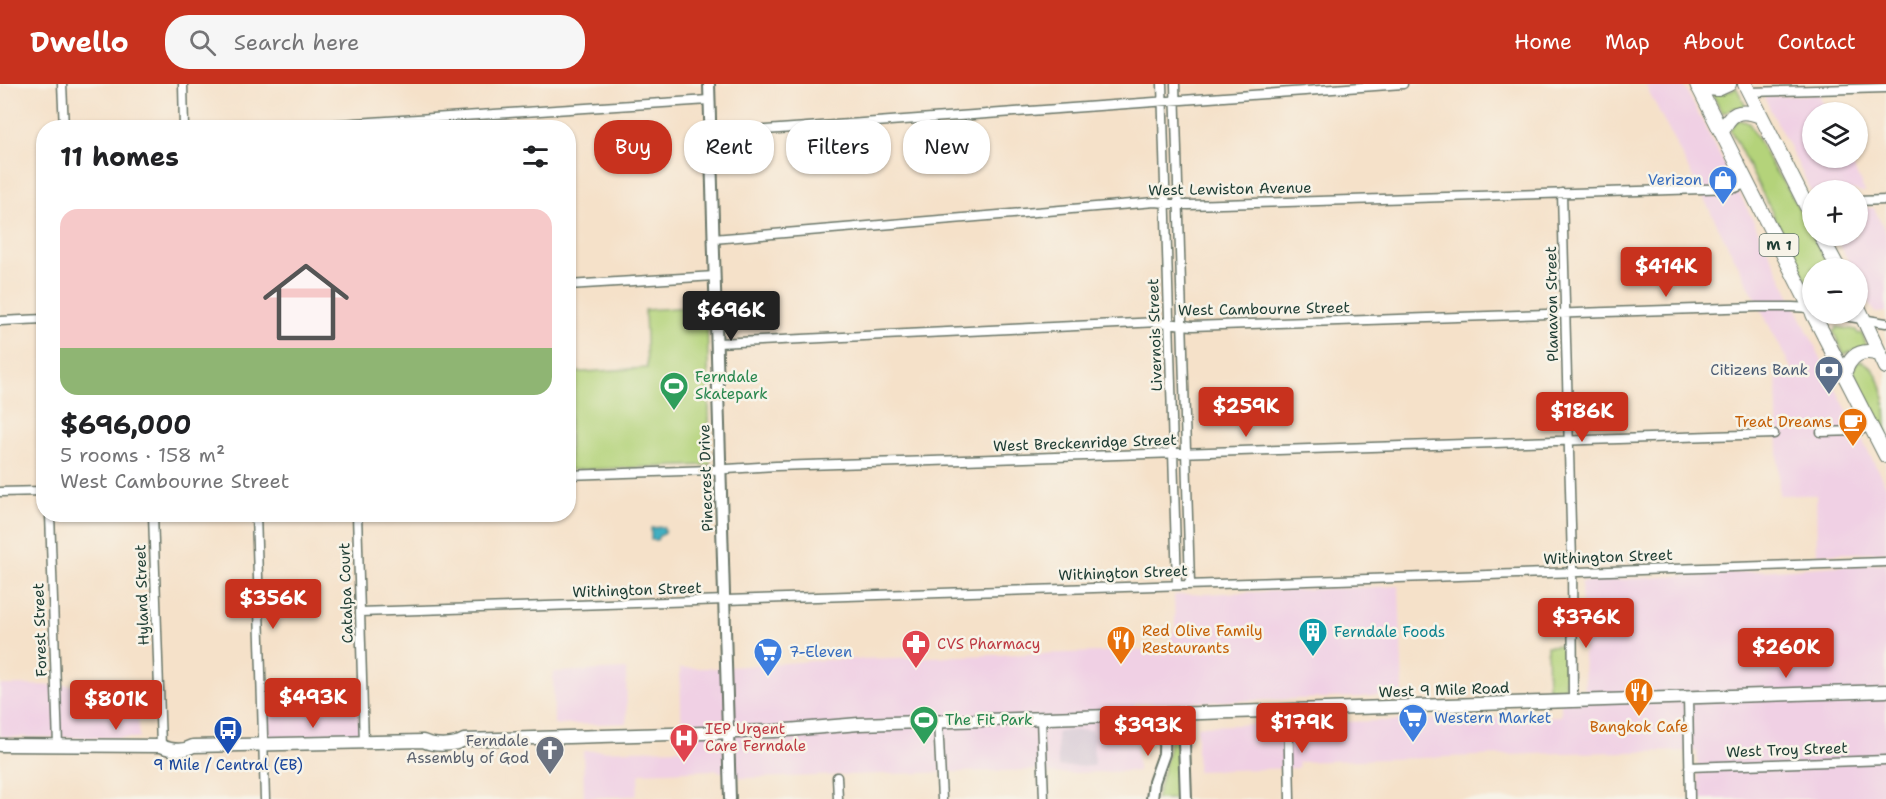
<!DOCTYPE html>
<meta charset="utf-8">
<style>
body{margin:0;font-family:"Shantell Sans",sans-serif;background:#f6f6f6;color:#202124;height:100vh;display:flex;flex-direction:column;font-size:22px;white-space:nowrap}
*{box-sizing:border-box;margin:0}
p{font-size:20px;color:#757577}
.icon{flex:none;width:33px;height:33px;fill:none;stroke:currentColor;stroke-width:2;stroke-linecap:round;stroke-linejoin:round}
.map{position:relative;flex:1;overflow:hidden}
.details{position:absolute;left:36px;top:36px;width:540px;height:402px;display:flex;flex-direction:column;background:#fff;border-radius:24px;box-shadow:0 2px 4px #0004}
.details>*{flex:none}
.banner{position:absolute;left:594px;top:36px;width:570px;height:54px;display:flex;gap:12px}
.fabs{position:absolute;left:1802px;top:18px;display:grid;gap:12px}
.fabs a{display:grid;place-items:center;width:66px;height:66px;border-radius:50%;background:#fff;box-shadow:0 2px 4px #0004;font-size:30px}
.price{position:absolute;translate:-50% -51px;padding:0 14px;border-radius:6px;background:#c8321e;color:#fff;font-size:20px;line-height:39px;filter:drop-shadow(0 2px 3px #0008)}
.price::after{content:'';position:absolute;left:50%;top:36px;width:18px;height:14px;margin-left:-9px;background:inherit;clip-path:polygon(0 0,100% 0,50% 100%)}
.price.active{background:#222;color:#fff}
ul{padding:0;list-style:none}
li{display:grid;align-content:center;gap:12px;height:318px;padding:0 24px}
li span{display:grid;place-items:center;height:186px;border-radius:18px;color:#555}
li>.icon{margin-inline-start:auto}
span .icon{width:108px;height:108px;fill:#fffc;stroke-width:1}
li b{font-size:26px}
h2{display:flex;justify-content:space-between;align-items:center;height:72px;padding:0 24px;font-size:26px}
.chip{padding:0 21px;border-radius:24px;background:#fff;box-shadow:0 2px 4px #0004;font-size:21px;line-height:54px}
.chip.active{background:#c8321e;color:#fff}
header{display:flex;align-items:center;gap:36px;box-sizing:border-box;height:84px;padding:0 30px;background:#c8321e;color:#fff}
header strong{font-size:28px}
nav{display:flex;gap:33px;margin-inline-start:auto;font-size:21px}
.search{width:420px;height:54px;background:#f6f6f6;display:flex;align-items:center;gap:15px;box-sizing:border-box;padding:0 21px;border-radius:24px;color:#757577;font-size:22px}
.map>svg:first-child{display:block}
</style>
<header>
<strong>Dwello</strong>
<div class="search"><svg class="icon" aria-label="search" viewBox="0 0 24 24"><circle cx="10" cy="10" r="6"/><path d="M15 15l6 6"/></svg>Search here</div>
<nav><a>Home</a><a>Map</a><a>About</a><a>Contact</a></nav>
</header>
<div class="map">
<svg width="1886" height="715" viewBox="0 0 1886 715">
<rect width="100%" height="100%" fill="#f7f3e8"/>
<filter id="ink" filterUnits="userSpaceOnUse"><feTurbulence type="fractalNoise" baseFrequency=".0167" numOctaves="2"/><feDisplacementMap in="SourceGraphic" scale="12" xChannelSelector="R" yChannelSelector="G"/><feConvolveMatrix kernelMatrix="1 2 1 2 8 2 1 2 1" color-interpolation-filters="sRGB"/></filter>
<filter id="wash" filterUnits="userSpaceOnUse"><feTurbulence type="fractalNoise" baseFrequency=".008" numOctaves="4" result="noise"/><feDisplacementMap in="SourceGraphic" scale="24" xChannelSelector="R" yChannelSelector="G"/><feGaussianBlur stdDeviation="1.35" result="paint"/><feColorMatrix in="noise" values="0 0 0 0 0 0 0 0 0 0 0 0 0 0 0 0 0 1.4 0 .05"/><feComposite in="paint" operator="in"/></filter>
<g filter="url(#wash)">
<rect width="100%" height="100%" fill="#f5e1c9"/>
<path fill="#f0d0e4" d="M1645 0H1683L1758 146 1838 309 1886 402V468L1817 470 1816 411H1779L1776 288H1793Z
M1819 10 1827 28H1812V74H1849L1865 108H1857V106L1812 108 1764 13Z
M1857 124H1874L1886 149V228L1875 229 1857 195V184H1852L1835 152H1857Z
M1886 479V715H1699L1697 667 1562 669 1299 678 1298 684 1197 687V642L1561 632V608L1585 607 1581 498Z
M1399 502 1403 609 1360 613 1135 620 1138 687 1043 690 1042 686 992 687 743 694 715 686 640 689 636 712 584 714 583 667 682 665 680 584H716L826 576 1166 566 1175 543 1174 511Z
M626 585 627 639 554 641 553 588Z
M0 601 137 602 139 654 0 653Z
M357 601 360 649 355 651 274 655 268 652 267 603Z"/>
<path fill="#cebed1" d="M1093 646 1094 682 1058 683 1057 647Z"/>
<path fill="#b4d37a" stroke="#6a8857" stroke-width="1.5" d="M1736 3 1747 24H1734L1722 29 1712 9C1721 9 1730 9 1736 3Z
M1738 36 1747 38 1750 41 1773 84 1790 108 1829 184H1812V207L1730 45Z
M707 222 710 381 569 386V289L647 284 645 226Z
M1837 243 1856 246 1858 250 1862 249 1867 263 1844 270 1833 247 1836 246Z
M1861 277C1886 285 1886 329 1886 352L1853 286 1857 278Z
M1564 561 1565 605H1548L1547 562Z
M1171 643H1176L1178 715H1156L1169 666Z"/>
<path fill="#43afc1" stroke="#31767a" stroke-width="1.5" d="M663 443 665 446 664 450 659 452 657 456H651V444Z"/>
</g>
<g filter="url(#ink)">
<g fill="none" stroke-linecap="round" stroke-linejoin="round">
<g stroke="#6a7668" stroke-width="11">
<path id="minor" d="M62 0 64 44
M183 0 184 44
M1162 0 1177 501
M1175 0 1190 500
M1749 8 1886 4
M279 44 709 16
M710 50 1403 0
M1562 109 1572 478 1573 617
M1857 117 1886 116
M713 155 1155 118 1189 121 1735 104 1748 99
M568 201 715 192
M1832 230 1886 239
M0 237 44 235
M717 259 1159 238 1192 242 1757 223H1792L1812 224
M1821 348 1858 347 1871 342
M568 391 711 386 776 382 1774 350
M0 408 44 407
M50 430 58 661
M153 430 161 662
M256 430 265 715
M357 430 364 659
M360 528 1886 478
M1688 613 1690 715
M1288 626 1290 715
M1041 634 1044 715
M938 637 942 715
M1689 683 1886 676
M837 693 838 715"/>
</g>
<g stroke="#6a7668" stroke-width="14">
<path id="tertiary" d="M709 0 730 715
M1183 629 1186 715
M1152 715 1154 698 1164 670 1165 630"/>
</g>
<g stroke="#6a7668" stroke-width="15">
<path id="secondary" d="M0 661 161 662C171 666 183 668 193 662L423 657C434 662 453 662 464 656L775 647 859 640 1886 607"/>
</g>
<g stroke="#6a7668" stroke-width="16">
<path id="primary" d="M1697 0 1812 227
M1745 0 1812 133
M1698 3 1718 5 1729 0
M1722 48C1730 29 1739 24 1760 32
M1821 152 1838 184
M1857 221 1886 283
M1813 230 1886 372
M1844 290C1850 272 1860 264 1879 270"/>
</g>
<use href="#minor" stroke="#fff" stroke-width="8"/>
<use href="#tertiary" stroke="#fff" stroke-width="10"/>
<use href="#secondary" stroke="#fff" stroke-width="12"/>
<use href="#primary" stroke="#fff" stroke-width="14"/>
</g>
</g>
<defs>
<g id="shop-pin" transform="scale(1.5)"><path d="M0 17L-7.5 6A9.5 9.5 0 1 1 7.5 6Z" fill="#3f7fe0" stroke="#f7f3e8"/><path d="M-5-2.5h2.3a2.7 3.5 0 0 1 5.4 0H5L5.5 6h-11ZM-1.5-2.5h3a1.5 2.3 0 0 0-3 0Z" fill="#fff"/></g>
<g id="bank-pin" transform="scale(1.5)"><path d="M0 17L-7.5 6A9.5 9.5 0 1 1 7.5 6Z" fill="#5c6f8a" stroke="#f7f3e8"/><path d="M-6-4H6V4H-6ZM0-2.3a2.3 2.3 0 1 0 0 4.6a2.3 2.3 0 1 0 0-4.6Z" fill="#fff"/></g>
<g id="stadium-pin" transform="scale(1.5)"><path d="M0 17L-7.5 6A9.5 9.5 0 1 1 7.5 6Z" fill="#2e9e5b" stroke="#f7f3e8"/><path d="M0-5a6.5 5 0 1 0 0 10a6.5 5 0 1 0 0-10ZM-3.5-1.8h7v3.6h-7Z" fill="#fff"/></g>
<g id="cafe-pin" transform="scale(1.5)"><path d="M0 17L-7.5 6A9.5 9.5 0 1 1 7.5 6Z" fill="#e8710a" stroke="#f7f3e8"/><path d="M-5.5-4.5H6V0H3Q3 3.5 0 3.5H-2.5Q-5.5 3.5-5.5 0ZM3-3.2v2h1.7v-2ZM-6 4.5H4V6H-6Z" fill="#fff"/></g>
<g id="building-pin" transform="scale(1.5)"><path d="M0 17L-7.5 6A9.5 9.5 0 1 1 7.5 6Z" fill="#0f9aa8" stroke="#f7f3e8"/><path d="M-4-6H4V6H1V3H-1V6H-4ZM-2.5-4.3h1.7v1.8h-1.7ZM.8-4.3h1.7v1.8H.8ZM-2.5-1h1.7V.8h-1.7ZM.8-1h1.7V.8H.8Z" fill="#fff"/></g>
<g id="restaurant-pin" transform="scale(1.5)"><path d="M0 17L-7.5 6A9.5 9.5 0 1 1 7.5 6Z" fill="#e8710a" stroke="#f7f3e8"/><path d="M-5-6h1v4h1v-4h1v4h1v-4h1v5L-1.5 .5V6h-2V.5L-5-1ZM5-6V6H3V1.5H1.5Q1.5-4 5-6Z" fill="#fff"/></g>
<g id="pharmacy-pin" transform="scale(1.5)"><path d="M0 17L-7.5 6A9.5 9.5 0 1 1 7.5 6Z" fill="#e0444e" stroke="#f7f3e8"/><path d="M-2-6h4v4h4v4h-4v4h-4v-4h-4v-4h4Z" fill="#fff"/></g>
<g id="supermarket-pin" transform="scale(1.5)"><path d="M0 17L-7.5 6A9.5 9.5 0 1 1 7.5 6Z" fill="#3f7fe0" stroke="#f7f3e8"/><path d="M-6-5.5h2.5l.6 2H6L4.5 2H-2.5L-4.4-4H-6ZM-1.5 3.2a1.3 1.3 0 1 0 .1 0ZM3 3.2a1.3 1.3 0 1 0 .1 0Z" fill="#fff"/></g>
<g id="bus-pin" transform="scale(1.5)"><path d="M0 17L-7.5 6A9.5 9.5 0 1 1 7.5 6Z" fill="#1a4fb4" stroke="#f7f3e8"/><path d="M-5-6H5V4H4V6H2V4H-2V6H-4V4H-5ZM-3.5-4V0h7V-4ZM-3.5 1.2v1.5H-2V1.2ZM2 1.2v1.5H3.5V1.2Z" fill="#fff"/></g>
<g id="hospital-pin" transform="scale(1.5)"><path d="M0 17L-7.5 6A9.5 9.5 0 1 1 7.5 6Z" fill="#e0444e" stroke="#f7f3e8"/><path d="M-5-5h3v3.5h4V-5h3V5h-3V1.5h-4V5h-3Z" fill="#fff"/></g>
<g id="church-pin" transform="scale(1.5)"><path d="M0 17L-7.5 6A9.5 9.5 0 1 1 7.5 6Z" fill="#6b7280" stroke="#f7f3e8"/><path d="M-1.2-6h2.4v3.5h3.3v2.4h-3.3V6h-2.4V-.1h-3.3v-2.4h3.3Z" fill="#fff"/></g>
</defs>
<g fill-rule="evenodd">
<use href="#shop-pin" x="1723" y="96"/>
<use href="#bank-pin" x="1829" y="286"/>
<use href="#stadium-pin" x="674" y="302"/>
<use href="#cafe-pin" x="1853" y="338"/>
<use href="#building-pin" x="1313" y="548"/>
<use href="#restaurant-pin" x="1121" y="556"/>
<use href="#pharmacy-pin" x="916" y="560"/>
<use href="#supermarket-pin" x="768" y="568"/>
<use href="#restaurant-pin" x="1639" y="608"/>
<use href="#supermarket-pin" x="1413" y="634"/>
<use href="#stadium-pin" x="924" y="636"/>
<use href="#bus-pin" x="228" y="646"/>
<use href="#hospital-pin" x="684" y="654"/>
<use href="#church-pin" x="550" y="666"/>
</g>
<g text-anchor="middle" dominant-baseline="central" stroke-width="5" stroke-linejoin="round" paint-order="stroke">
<rect fill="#f7f3e8" stroke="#60746a" stroke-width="1.5" x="1759.5" y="150" width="39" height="22" rx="4.5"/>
<g font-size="14" font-weight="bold" fill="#1f3d34">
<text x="1779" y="161">M 1</text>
</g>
<g font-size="15" fill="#366cbe" stroke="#f7f3e8" text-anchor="start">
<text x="1702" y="96" text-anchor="end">Verizon</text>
<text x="789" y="568">7-Eleven</text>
<text x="1434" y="634">Western Market</text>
</g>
<g font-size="15" fill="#1f3d34" stroke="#f7f3e8">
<text transform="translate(1230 105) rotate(-1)">West Lewiston Avenue</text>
<text transform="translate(1552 220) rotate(-91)">Planavon Street</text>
<text transform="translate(1264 225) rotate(-1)">West Cambourne Street</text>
<text transform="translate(1155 251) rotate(-92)">Livernois Street</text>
<text transform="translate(1085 359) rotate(-2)">West Breckenridge Street</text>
<text transform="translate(706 394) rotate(-92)">Pinecrest Drive</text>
<text transform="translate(1608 473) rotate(-2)">Withington Street</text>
<text transform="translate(1123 489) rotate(-2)">Withington Street</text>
<text transform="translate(637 506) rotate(-2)">Withington Street</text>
<text transform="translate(346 509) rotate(-92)">Catalpa Court</text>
<text transform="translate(142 511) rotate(-92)">Hyland Street</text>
<text transform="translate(40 546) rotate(-92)">Forest Street</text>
<text transform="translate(1444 606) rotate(-2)">West 9 Mile Road</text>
<text transform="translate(1787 666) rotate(-2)">West Troy Street</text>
</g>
<g font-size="15" fill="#4e5e75" stroke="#f7f3e8" text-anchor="end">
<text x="1808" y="286">Citizens Bank</text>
</g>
<g font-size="15" fill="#27864d" stroke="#f7f3e8" text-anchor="start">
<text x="695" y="293">Ferndale<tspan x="695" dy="17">Skatepark</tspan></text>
<text x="945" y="636">The Fit Park</text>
</g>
<g font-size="15" fill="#c56008" stroke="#f7f3e8" text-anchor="end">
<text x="1832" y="338">Treat Dreams</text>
<text x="1142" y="547" text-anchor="start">Red Olive Family<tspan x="1142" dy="17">Restaurants</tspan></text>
<text x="1639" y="643" text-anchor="middle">Bangkok Cafe</text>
</g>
<g font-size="15" fill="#0d838f" stroke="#f7f3e8" text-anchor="start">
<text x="1334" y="548">Ferndale Foods</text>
</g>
<g font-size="15" fill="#be3a42" stroke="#f7f3e8" text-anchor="start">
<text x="937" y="560">CVS Pharmacy</text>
<text x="705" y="645">IEP Urgent<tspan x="705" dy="17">Care Ferndale</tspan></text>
</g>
<g font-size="15" fill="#5b616d" stroke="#f7f3e8" text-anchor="end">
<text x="529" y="657">Ferndale<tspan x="529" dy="17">Assembly of God</tspan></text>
</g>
<g font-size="15" fill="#164399" stroke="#f7f3e8">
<text x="228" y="681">9 Mile / Central (EB)</text>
</g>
</g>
</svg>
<div class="fabs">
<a><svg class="icon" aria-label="layers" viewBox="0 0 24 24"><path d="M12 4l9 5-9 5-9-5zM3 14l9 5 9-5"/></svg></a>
<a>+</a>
<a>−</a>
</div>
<b class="price" style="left:1666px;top:214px">$414K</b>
<b class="price active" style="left:731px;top:258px">$696K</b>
<b class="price" style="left:1246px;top:354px">$259K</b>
<b class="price" style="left:1582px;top:359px">$186K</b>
<b class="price" style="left:273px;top:546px">$356K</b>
<b class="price" style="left:1586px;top:565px">$376K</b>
<b class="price" style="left:1786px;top:595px">$260K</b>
<b class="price" style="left:313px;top:645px">$493K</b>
<b class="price" style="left:116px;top:647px">$801K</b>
<b class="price" style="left:1302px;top:670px">$179K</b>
<b class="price" style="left:1148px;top:673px">$393K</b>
<div class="banner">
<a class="chip active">Buy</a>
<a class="chip">Rent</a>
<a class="chip">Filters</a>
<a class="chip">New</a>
</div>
<section class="details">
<h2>11 homes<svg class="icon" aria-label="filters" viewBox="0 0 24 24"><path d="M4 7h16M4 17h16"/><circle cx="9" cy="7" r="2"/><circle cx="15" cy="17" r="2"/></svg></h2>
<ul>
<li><span style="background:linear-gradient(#f6c9c9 75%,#8fb573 0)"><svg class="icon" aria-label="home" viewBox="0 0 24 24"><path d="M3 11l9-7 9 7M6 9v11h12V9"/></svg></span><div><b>$696,000</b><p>5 rooms · 158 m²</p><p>West Cambourne Street</p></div></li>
</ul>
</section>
</div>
